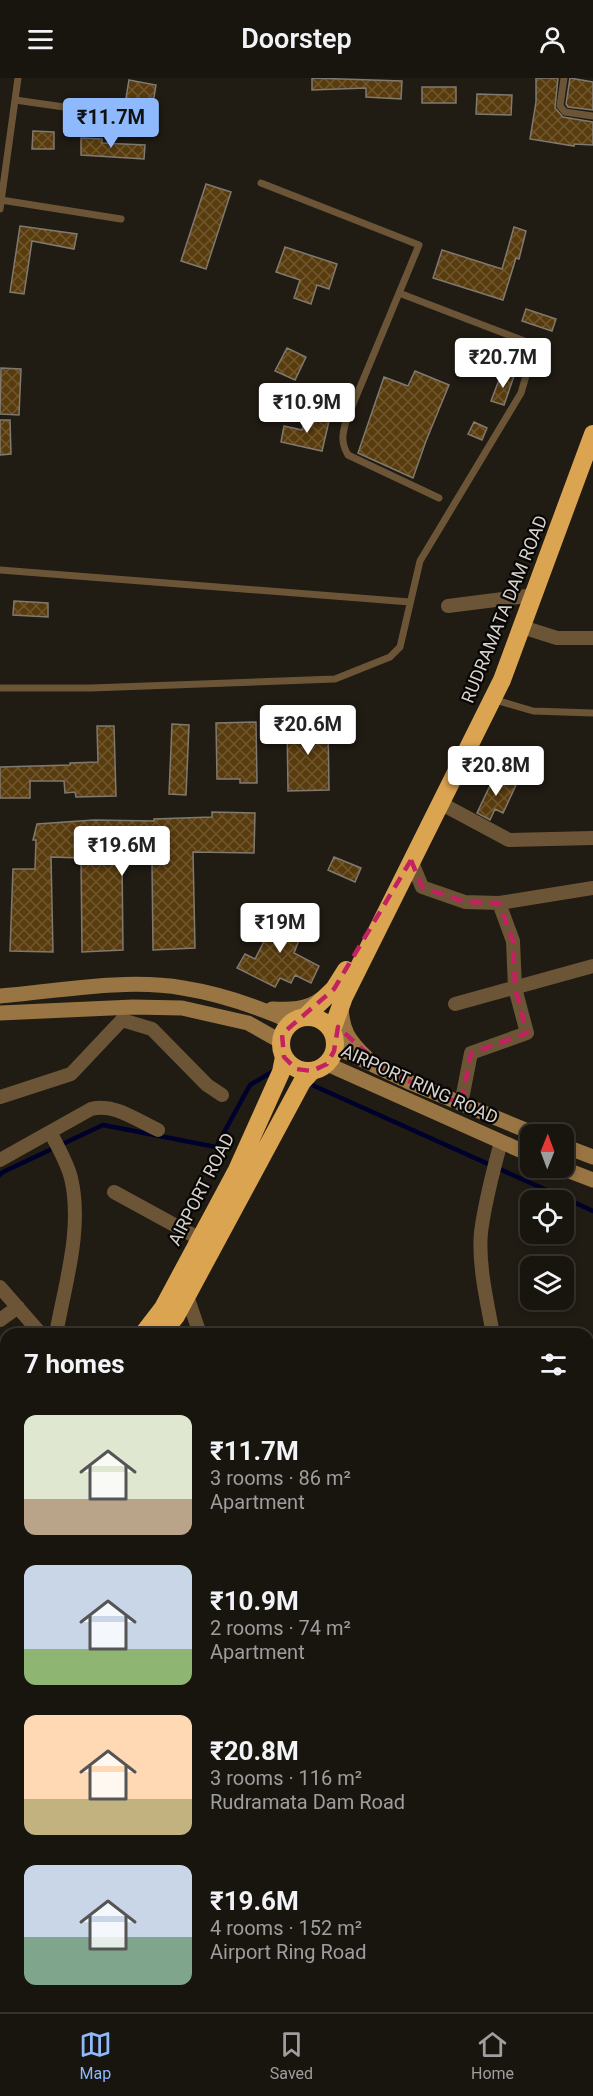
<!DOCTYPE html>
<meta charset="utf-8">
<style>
body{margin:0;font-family:Roboto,sans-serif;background:#25211c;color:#f1f3f6;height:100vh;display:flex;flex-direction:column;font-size:22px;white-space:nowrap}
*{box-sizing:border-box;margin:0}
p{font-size:20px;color:#9f9e9e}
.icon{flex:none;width:33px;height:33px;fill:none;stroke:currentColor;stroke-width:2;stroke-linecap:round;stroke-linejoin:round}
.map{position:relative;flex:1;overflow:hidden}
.panel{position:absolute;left:0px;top:1250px;width:594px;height:686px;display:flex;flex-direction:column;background:#18140e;border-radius:18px 18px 0 0;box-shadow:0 3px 9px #0003,0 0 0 2px #36332e}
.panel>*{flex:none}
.needle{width:39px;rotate:1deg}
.controls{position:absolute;left:520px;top:1046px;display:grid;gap:12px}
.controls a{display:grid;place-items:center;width:54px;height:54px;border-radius:12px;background:#18140e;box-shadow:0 3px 9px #0003,0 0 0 2px #36332e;font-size:30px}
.price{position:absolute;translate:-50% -51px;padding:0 14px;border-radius:6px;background:#fff;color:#222;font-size:20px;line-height:39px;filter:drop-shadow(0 2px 3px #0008)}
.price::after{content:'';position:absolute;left:50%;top:36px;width:18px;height:14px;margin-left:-9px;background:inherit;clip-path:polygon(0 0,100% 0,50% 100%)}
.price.active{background:#8eb9fd;color:#111}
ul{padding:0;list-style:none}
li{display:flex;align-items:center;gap:18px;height:150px;padding:0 24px}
li span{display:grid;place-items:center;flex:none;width:168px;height:120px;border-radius:12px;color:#555}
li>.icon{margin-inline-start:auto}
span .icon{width:72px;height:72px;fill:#fffc;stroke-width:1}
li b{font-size:26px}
h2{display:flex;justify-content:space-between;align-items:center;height:72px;padding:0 24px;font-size:26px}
header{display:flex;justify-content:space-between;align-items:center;height:78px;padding:0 24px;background:#18140e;font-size:27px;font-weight:600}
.tab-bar{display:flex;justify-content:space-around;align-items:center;height:84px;border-top:2px solid #36332e;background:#18140e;font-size:16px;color:#9f9e9e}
.tab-bar a{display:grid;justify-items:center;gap:3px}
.tab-bar .active{color:#8eb9fd}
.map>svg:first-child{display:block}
</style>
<header><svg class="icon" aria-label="menu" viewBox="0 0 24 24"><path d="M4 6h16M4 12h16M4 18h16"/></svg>Doorstep<svg class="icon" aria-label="person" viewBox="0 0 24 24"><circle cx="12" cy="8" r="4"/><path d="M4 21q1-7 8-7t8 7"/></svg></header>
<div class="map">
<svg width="593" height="1934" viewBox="0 0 593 1934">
<defs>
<pattern id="building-cross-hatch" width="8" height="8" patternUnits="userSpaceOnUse" patternTransform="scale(1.5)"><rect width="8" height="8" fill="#593c0e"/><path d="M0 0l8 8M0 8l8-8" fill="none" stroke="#705730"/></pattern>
</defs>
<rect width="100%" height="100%" fill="#201b13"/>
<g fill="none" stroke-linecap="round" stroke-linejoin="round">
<path stroke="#00002c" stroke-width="4.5" d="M310 1006 593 1133
M0 1097 3 1094 103 1047 216 1069 250 1007 272 994"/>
</g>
<path fill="url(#building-cross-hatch)" stroke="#80796f" stroke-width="1.5" d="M312 0 402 3 401 21 366 19V10L312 12Z
M536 0H558L555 30 563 39 593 44V67L574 66V68L530 61 536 24Z
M570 0 593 4V32L568 29 566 26Z
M129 2 156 7 153 25 126 20Z
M422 9H456V25H422Z
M477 16 512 17 511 37 476 36Z
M33 53 54 54V71H32Z
M81 60 102 61V65L145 67 144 81 81 77Z
M206 106 231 114 206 191 181 183Z
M20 148 77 156 74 171 32 163 24 216 10 214Z
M514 149 526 153 519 181 516 180 503 222 433 200 442 172 502 191Z
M285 169 337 186 329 211 317 207 311 226 294 220 300 202 276 194Z
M526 231 556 241 552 253 522 243Z
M287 270 306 279 295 302 275 293Z
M1 290 21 291 19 337 0 336Z
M415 293 449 307 426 363 413 400 358 375 384 299 408 308Z
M502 294 514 298 504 327 491 323Z
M306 338 329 343 322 373 281 364 284 348 302 352Z
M0 342H10L11 376 0 377Z
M474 344 487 350 482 362 468 356Z
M14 523 48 525V539L13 537Z
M287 642 328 643 329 712 288 713Z
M256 644 257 705H240V701H217L216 645Z
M172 646 189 647 186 717 169 716Z
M97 648H114L116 718 76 719 75 714 65 715 64 703H30V720H0V689L70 687V685L98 684Z
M495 697 516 707 503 735 495 731 490 742 477 735Z
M212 734 255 735 254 775 193 774 195 870 153 872 152 785H158L157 761 136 763 135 779H122L123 872 82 874 81 780 51 779 53 874 10 873 13 791H35L36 762H33L37 746 94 742 154 743V741L212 739Z
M334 779 361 790 355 804 328 792Z
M282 828 292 834 289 841 305 847 294 875 319 888 311 905 295 897 291 905 280 900 275 909 237 890 245 876 255 881Z"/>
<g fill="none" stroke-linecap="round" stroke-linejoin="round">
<path stroke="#6b5536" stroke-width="7" d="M564 0 560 28 565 34 593 38
M15 22 148 41
M261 105 419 167 346 343C342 357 341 365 348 377L439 420
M1 122 121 141
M0 131 18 0
M0 492 410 524
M0 610H91L335 601 390 579 400 569 420 483 521 315 535 267 399 215
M492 621 533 633 593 635
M588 1701 593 1700"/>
<path stroke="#6b5536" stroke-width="14" d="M448 528 534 517
M522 549 557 560H593
M440 725 509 762 593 760
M411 782 422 809 465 824 499 825 593 810
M455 926 593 888
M0 1019 71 996 122 942 152 951 207 1007 222 1017
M461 1026 471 975 527 955 515 910 513 863 499 825
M50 1054C58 1069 67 1084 71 1100 83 1150 65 1206 56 1256
M0 1082 91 1031C115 1025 136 1042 158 1052
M114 1114 200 1161
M0 1209 41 1256
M187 1218 200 1256
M0 1242 18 1229
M493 1256C487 1224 478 1186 481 1154 485 1124 493 1093 501 1064
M588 1347 593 1343
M0 1539 6 1553
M0 1579 6 1572
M0 1621 6 1617
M0 1682 6 1686
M588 1871 592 1914H588
M0 1878H6"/>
<path stroke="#987542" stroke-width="15" d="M0 918C57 913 127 900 183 910 221 916 256 928 292 944
M341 928C342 952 348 962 366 979
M272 931C289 932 307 932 321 921
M0 935 133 929 182 930 248 945 280 963
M335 966 344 973 409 1004 535 1056
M327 986 531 1077
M564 1068 593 1079
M559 1089 593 1102"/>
<path stroke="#dba451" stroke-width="18" d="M306 938 334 911 346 892
M281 966a27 27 0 1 1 54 0a27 27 0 1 1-54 0Z
M332 952 344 919 502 602 593 356
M143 1256 163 1230 237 1092 281 994 284 979
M162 1256 176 1238 302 1004 312 993
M0 1435 6 1428
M0 1459 6 1452"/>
</g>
<path fill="none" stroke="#c32161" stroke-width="4.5" stroke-dasharray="12 8" stroke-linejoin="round" d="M411 782 422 809 465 824 499 825 513 863 515 910 527 955 471 975 461 1026 386 993 338 949 334 973 327 986 312 993 296 991 284 979 282 956 334 911Z"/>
<g text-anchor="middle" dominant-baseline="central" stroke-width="4.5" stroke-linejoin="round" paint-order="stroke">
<g font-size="18" fill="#d7d3ce" stroke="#080604">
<text transform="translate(504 531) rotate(-68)">RUDRAMATA DAM ROAD</text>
<text transform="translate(420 1006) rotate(24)">AIRPORT RING ROAD</text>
<text transform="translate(201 1111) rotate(-63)">AIRPORT ROAD</text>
</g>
</g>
</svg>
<div class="controls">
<a><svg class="needle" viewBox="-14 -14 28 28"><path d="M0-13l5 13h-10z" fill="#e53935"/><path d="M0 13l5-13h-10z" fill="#9f9e9e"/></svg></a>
<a><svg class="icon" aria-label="locate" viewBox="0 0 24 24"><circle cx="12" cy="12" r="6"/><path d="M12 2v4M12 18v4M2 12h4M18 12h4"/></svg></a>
<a><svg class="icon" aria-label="layers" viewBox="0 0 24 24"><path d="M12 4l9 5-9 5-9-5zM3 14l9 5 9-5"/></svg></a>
</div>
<b class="price active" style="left:111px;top:71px">₹11.7M</b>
<b class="price" style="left:503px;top:311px">₹20.7M</b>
<b class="price" style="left:307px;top:356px">₹10.9M</b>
<b class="price" style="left:308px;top:678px">₹20.6M</b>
<b class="price" style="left:496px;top:719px">₹20.8M</b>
<b class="price" style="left:122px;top:799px">₹19.6M</b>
<b class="price" style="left:280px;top:876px">₹19M</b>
<section class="panel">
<h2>7 homes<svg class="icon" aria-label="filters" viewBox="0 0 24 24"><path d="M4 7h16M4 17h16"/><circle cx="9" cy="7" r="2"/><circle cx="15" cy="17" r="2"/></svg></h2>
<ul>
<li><span style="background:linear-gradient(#dfe7d0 70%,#b9a48a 0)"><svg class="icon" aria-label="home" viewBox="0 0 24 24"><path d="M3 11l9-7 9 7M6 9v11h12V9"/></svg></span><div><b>₹11.7M</b><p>3 rooms · 86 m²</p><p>Apartment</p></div></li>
<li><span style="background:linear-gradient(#c9d6e8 70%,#8fb573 0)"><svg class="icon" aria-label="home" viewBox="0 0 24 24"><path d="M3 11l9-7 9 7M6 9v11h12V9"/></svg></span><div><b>₹10.9M</b><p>2 rooms · 74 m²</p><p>Apartment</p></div></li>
<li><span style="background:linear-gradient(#ffd9b3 70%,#c2b280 0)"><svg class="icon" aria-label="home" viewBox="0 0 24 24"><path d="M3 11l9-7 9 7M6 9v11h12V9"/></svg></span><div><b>₹20.8M</b><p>3 rooms · 116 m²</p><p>Rudramata Dam Road</p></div></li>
<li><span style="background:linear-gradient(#c9d6e8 60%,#7fa58c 0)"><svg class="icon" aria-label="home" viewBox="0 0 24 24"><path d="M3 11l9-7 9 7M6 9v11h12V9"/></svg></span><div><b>₹19.6M</b><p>4 rooms · 152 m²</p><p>Airport Ring Road</p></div></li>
</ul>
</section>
</div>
<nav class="tab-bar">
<a class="active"><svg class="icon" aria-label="map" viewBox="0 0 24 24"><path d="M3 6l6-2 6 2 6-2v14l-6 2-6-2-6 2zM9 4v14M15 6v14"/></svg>Map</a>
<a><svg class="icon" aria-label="saved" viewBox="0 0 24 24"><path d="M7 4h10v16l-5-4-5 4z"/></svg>Saved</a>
<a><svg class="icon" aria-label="home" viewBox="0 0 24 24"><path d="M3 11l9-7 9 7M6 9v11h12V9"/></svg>Home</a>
</nav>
